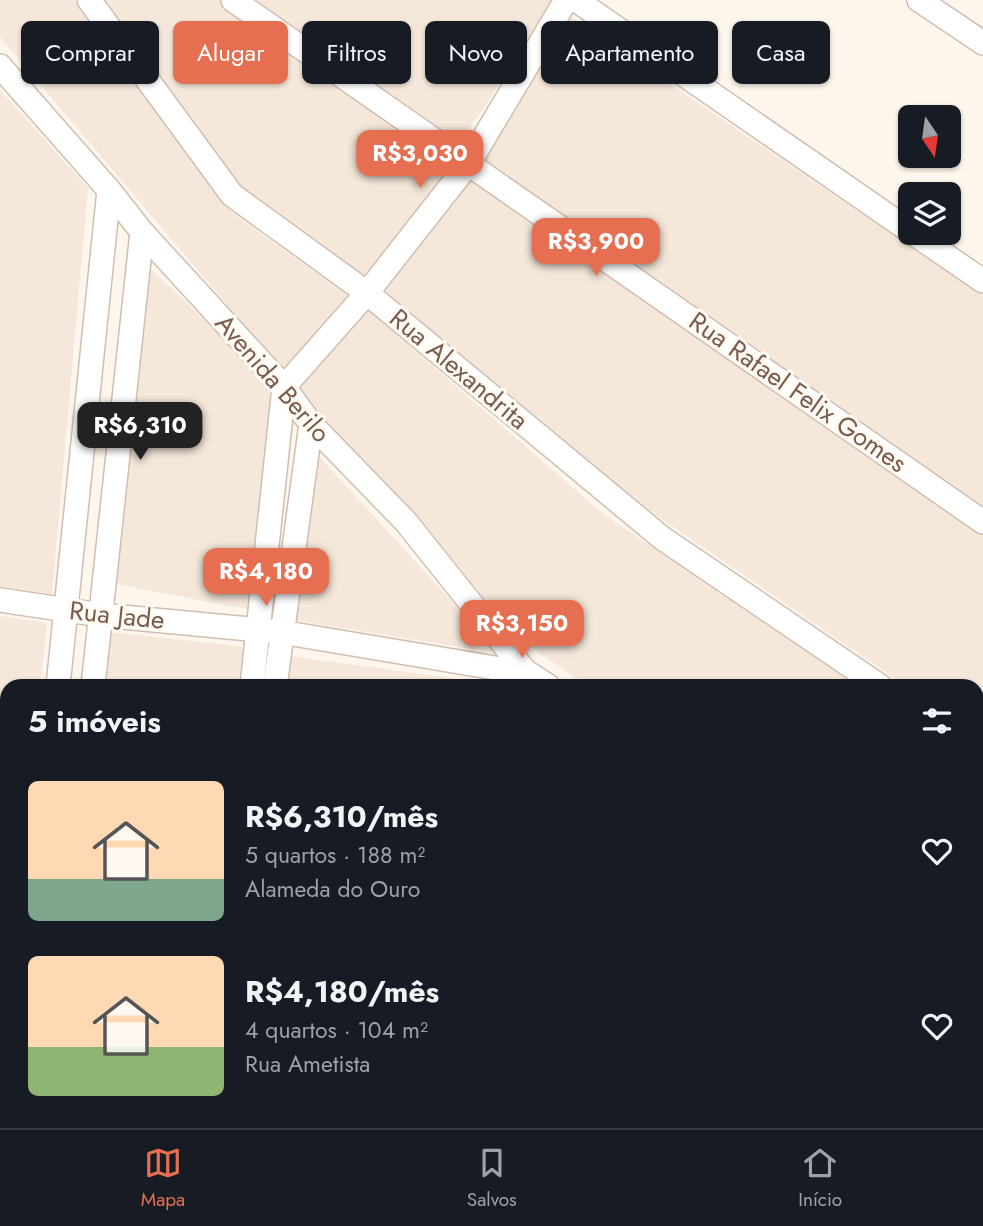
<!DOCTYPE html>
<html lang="pt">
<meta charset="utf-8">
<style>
body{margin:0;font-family:Jost,sans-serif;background:#20242c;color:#f1f3f6;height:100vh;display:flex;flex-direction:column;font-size:26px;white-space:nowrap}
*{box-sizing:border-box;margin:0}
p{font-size:23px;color:#9ea1a6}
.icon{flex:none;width:38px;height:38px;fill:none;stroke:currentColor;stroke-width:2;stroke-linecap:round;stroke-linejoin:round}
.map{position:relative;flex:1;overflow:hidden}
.side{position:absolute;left:0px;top:679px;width:984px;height:450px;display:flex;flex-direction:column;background:#171b24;border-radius:21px 21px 0 0;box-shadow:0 2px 5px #0004}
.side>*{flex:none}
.banner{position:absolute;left:21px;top:21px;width:942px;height:63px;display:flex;gap:14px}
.needle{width:46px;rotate:167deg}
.tools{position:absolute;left:898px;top:105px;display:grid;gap:14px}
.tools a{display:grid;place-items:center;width:63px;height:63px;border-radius:10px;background:#171b24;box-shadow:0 2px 5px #0004;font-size:35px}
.price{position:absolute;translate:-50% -60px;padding:0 16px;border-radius:14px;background:#e76f51;color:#fff;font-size:23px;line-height:46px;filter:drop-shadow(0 2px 4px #0008)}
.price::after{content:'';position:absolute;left:50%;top:42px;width:21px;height:16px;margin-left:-10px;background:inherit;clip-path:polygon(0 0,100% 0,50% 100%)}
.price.current{background:#222;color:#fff}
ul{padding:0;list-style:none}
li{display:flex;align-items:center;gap:21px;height:175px;padding:0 28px}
li span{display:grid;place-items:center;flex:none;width:196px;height:140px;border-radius:10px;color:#555}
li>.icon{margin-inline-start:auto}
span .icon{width:84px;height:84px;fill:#fffc;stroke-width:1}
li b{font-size:30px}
h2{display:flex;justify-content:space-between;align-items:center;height:84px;padding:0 28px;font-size:30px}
.chip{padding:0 24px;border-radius:10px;background:#171b24;box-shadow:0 2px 5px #0004;font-size:24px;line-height:63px}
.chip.current{background:#e76f51;color:#fff}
.tabs{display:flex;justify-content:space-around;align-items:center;height:98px;border-top:2px solid #363941;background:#171b24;font-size:19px;color:#9ea1a6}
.tabs a{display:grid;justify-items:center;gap:4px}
.tabs .current{color:#e76f51}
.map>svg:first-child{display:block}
</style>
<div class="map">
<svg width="983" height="1128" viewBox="0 0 983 1128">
<rect width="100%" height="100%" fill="#fdf6ec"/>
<path fill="#f5e8da" d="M0 0H75L231 212 350 297 283 371 0 37Z
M100 0H221L456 167 370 281 239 187Z
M253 0H558L459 143Z
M568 15 983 296V512L480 159Z
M0 90 88 188 52 595 0 587Z
M468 178 983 533V739L977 734 976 686H906L643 506 383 290Z
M149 267 278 390 251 610 115 584Z
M366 308 602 513 857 686H588L542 655 515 633 333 429 295 390Z
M315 452 476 628 479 639 477 650 293 620Z
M0 616 47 623 40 686H7V971L0 1032Z
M111 632 246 647 241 686H104Z
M290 656 472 681 471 686H287Z
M977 767 983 771V954L976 950Z
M977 989 983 993V1128H935L927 1122H976Z
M52 1122H188V1128H52Z
M240 1122H419L418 1128H240Z
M468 1122H612L611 1128H468Z
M645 1122H792L791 1128H645Z
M822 1122H903L911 1128H821Z"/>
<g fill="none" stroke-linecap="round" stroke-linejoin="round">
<g stroke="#d1beb0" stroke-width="26">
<path id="minor" d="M89 0 232 195 367 293 662 538 880 686
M233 0 983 522
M576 0 910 231
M919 0 983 43
M0 66 109 190 142 232 284 387 311 424 406 522 525 671 548 686
M913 233 983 281
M0 600 101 615 281 632 501 669 525 671
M58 686 109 190
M93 686 142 232
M252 686 284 387 367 293 469 163 566 0
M275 686 311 424
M976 751 983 756
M976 967 983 971
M916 1122 924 1128
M3 1128 7 1100
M40 1128V1122
M203 1128V1122
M224 1128 225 1122
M448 1128V1122
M628 1128 629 1122
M808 1128 809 1122"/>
</g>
<use href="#minor" stroke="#fff" stroke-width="23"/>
</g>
<g text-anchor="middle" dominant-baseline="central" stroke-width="6" stroke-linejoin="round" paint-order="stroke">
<g font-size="26" fill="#7a5c4d" stroke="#fffaf3">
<text transform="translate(459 369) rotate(40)">Rua Alexandrita</text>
<text transform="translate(273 378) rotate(49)">Avenida Berilo</text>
<text transform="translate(798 392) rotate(35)">Rua Rafael Felix Gomes</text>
<text transform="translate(117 615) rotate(6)">Rua Jade</text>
</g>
</g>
</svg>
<div class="tools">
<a><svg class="needle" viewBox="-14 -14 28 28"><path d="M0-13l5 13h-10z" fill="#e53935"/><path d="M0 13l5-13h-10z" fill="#9ea1a6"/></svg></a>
<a><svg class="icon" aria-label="layers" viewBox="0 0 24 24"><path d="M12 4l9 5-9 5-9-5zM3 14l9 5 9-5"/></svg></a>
</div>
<b class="price" style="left:420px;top:190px">R$3,030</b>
<b class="price" style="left:596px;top:278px">R$3,900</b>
<b class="price current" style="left:140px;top:462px">R$6,310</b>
<b class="price" style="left:266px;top:608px">R$4,180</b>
<b class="price" style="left:522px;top:660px">R$3,150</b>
<div class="banner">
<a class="chip">Comprar</a>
<a class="chip current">Alugar</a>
<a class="chip">Filtros</a>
<a class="chip">Novo</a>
<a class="chip">Apartamento</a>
<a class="chip">Casa</a>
</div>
<section class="side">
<h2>5 imóveis<svg class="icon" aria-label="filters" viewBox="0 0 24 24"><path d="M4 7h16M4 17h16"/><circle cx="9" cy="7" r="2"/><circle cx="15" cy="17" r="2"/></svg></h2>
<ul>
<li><span style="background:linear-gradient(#ffd9b3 70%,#7fa58c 0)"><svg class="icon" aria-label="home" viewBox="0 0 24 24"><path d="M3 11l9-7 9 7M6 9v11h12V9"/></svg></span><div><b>R$6,310/mês</b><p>5 quartos · 188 m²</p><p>Alameda do Ouro</p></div><svg class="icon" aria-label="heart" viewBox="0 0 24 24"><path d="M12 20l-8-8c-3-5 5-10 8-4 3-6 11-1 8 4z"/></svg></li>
<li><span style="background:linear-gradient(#ffd9b3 65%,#8fb573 0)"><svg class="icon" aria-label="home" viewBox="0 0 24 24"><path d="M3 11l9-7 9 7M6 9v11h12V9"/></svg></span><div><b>R$4,180/mês</b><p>4 quartos · 104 m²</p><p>Rua Ametista</p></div><svg class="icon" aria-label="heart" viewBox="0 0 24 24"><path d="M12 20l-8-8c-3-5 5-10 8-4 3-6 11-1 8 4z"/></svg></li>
</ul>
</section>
</div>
<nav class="tabs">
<a class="current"><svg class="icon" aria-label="map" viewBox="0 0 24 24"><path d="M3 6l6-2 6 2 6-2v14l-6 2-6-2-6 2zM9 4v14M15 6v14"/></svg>Mapa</a>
<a><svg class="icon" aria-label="saved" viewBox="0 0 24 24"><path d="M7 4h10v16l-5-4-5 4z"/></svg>Salvos</a>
<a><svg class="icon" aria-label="home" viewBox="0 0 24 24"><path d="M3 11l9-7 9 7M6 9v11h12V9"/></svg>Início</a>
</nav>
